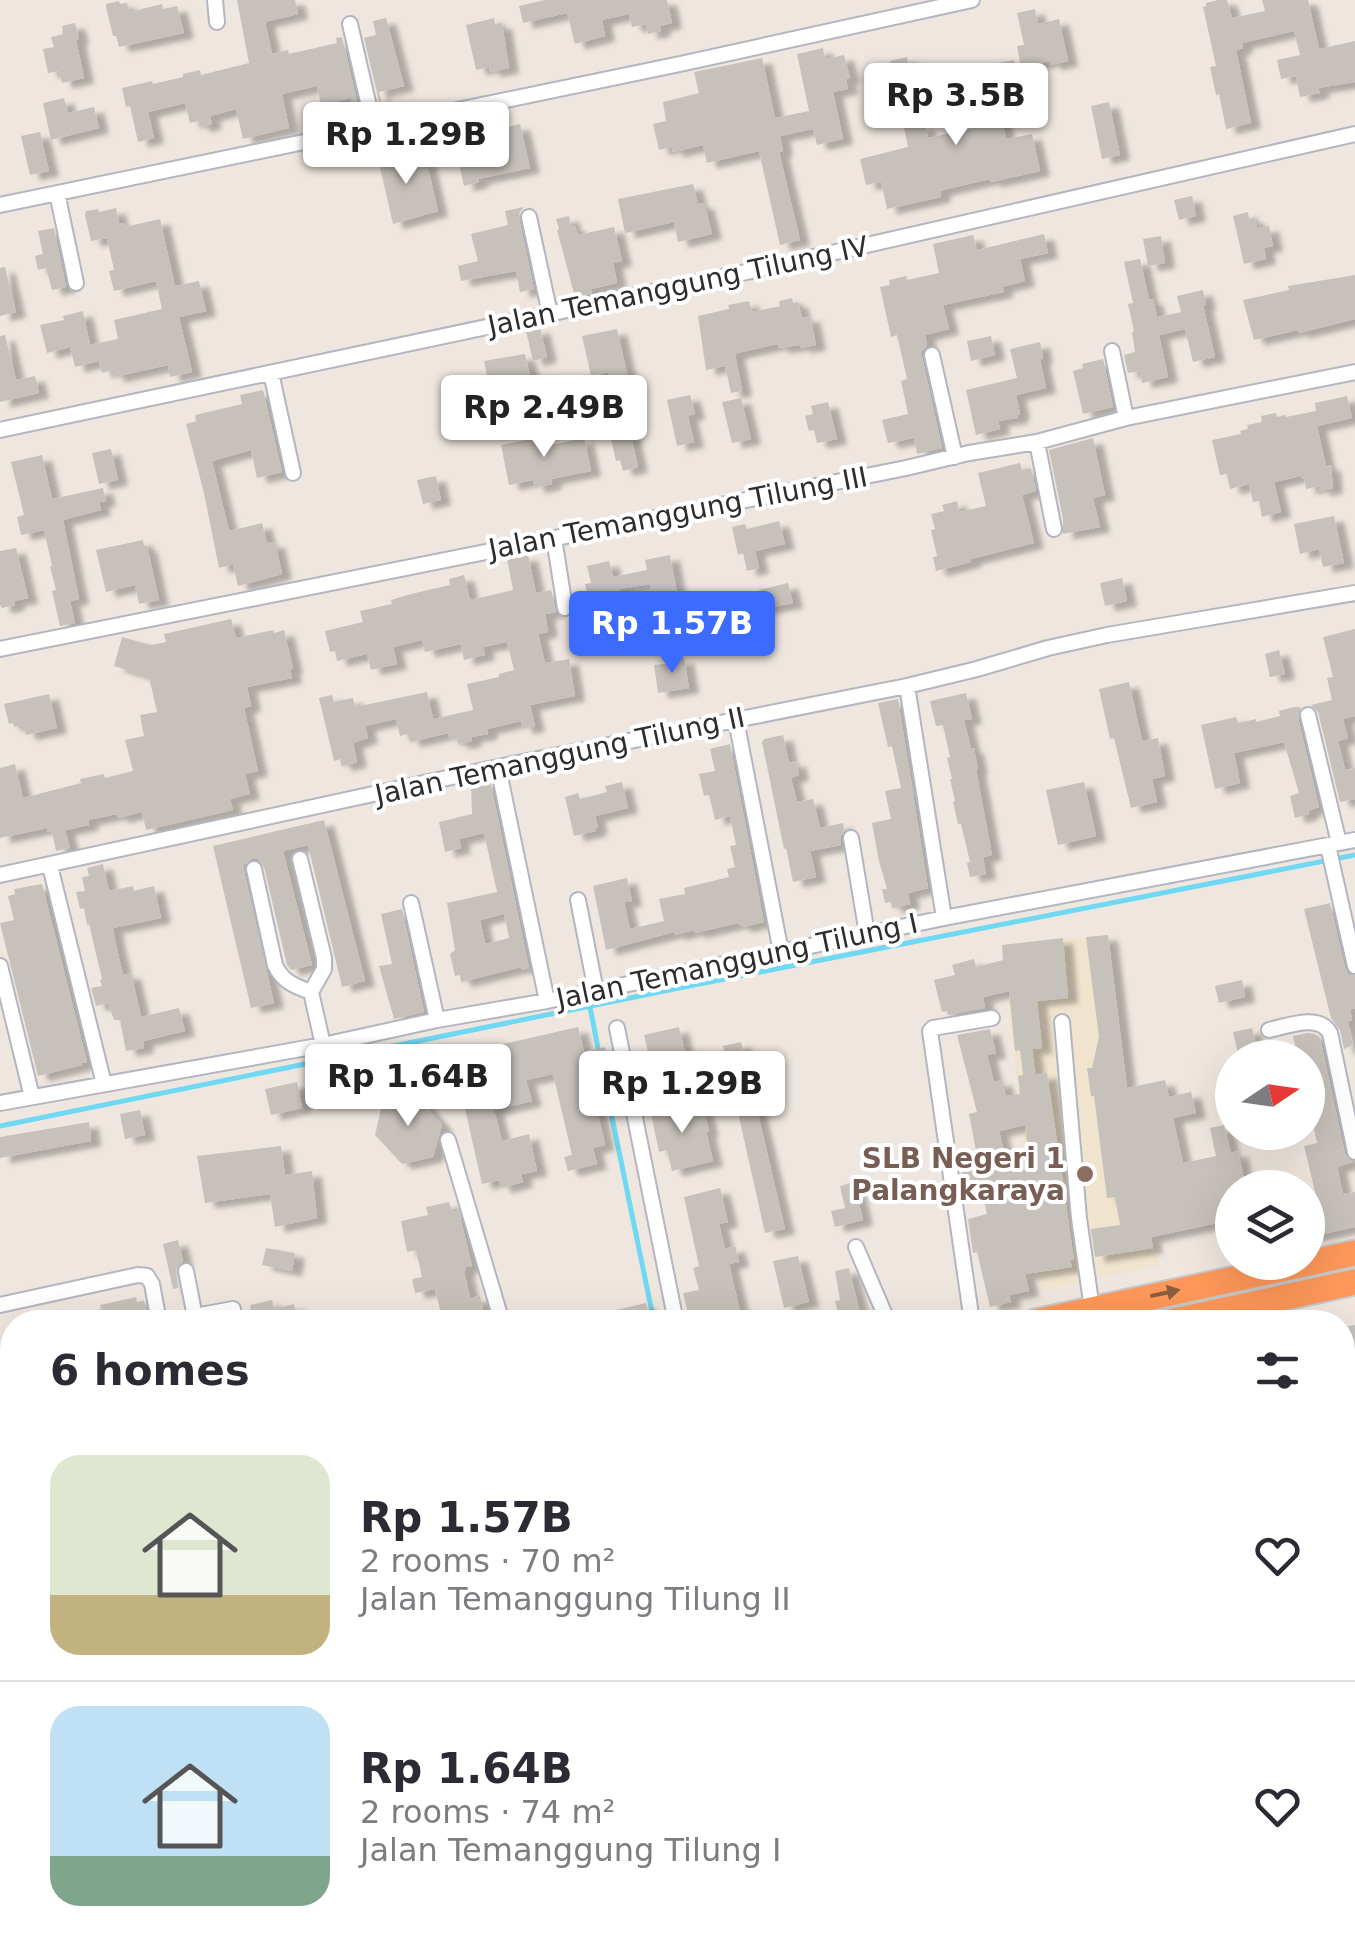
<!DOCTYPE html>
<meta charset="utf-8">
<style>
body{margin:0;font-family:"DejaVu Sans",sans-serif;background:#f7f7f7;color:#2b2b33;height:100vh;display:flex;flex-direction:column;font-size:38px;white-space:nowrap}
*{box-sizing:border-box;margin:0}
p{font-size:32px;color:#7c7c81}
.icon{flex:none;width:55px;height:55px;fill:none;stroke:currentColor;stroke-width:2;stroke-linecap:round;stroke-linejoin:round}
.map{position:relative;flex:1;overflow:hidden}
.drawer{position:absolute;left:0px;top:1310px;width:1355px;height:640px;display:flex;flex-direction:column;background:#fff;border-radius:40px 40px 0 0;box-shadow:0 10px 40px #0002}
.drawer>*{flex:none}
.needle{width:65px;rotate:77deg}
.buttons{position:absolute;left:1215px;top:1040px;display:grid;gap:20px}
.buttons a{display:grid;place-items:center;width:110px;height:110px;border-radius:50%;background:#fff;box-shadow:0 10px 40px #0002;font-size:50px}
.price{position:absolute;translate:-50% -85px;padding:0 22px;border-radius:10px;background:#fff;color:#222;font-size:32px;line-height:65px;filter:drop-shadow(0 2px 5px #0008)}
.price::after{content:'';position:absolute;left:50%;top:60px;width:30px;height:22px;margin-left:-15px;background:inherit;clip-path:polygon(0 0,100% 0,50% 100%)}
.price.on{background:#3c6bff;color:#fff}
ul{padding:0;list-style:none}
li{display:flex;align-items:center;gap:30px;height:250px;padding:0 50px}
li+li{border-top:2px solid #e1e1e2}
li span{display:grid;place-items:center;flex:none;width:280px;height:200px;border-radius:30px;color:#555}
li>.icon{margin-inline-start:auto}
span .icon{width:120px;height:120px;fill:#fffc;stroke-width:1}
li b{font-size:42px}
h2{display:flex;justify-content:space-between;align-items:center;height:120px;padding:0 50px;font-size:42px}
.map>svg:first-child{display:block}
</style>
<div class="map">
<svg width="1355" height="1950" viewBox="0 0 1355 1950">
<defs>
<filter id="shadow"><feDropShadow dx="10" dy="5.5" stdDeviation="2.5" flood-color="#0004"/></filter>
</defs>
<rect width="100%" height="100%" fill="#efe7df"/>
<path fill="#f0e4ce" d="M1108 935 1125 1083 1159 1265 1040 1291 1002 945Z"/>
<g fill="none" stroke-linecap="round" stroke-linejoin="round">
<path stroke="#6fd8f3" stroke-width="5" d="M590 1007 599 1053
M606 1088 654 1322
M0 1126 684 987 1355 855
M785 1938 787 1950"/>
</g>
<path fill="#c7c1bb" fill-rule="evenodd" filter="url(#shadow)" d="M237 0H295L298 14 265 22 272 54 288 50 289 54 337 43 336 38 342 37 361 119 356 120 351 98 321 105 317 86 282 94 289 128 243 139 236 109 210 116 212 124 200 127 198 121 190 123 185 103 148 112 154 138 138 142 130 106 126 107 122 88 152 81 153 84 183 77V74L200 70 201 75 249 63Z
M545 0H667L672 23 660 26 661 31 648 34 646 24 632 27 629 14 602 20 605 36 575 44 567 13 523 23 519 6Z
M1218 0H1227L1232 18 1265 11 1262 0H1308L1319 49 1355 41V82L1318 88 1320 93 1300 97 1296 76 1281 79 1277 60 1300 55 1294 31 1242 43 1243 48 1236 50 1251 123 1226 129 1219 94 1216 95 1210 67 1216 66 1203 7 1206 6V3Z
M119 1 120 4 127 3 129 12 162 4 163 9 177 6 184 33 119 47 116 36H113L106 7V4Z
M1035 9 1038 24 1059 19 1068 61 1051 65 1050 61 1021 67 1017 46 1024 45 1017 13Z
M386 18 404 86 379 92 384 113 382 114 364 38 376 35 373 21Z
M494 18 495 24 502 23 509 68 490 72 489 67 476 70 466 25Z
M75 23 79 39 76 40 84 78 62 83 59 71 48 73 43 49 54 47 51 37 63 34 62 26Z
M823 48 825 59 844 55 850 78 846 79 848 89 833 92 843 139 817 145 813 129 780 136 783 151 779 152 800 240 780 245 759 151 707 163 703 145 673 152 672 147 659 150 653 124 666 121 663 102 699 93 694 72 762 58 775 118 809 111 797 54Z
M907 57 913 86 897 90 890 61Z
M1014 60 1018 79 1005 82 1006 88 1000 89 1002 95 997 96 1006 139 1032 134 1040 171 991 182 990 179 947 189 940 191 941 197 887 209 881 182 866 185 860 159 908 147 904 128 925 124 928 138 977 127 972 102 969 103 967 94 963 95 960 78 964 77 962 70Z
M64 98 68 113 94 107 99 128 51 140 43 103Z
M1109 102 1120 155 1102 159 1091 106Z
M520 124 530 168 478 179 479 182 464 186 454 142 468 139 472 155 503 148 498 129Z
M40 132 49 171 30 175 21 136Z
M392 146 396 163 418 158 419 161 426 160 438 211 393 224 376 150Z
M693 184 698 204 704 203 712 234 678 242 674 222 625 233 618 199Z
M1192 196 1196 216 1179 220 1174 200Z
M524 207 519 213V219L534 289 520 292 516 271 461 281 458 266 478 261 471 234 508 225 505 211Z
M116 208 119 224 124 223 125 227 160 219 175 286 199 281 206 311 179 317 192 372 170 377 168 365 114 377 113 370 102 373 99 361 75 367 70 347 47 353 40 325 64 320 63 316 83 311 90 345 118 339 114 320 162 309 156 281 114 291 109 271 114 270 107 238 91 241 85 215 86 211 98 209 99 212Z
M1248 212 1249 219 1255 218 1257 228 1269 226 1273 246 1264 248 1266 259 1244 264 1233 216Z
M569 216 571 226H575L578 235 614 227 622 261 613 263 617 283 591 289 592 294 575 297 557 230 559 229 556 219Z
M54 228 66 287 52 290 46 268 38 270 35 256 43 254 38 231Z
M1044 234 1048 253 1020 259 1025 281 1002 287 1004 292 943 305 949 329 925 335 927 346 922 351V357L942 448 917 454 914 438 888 443 882 420 908 414 901 381 907 379 897 335 891 337 880 287 890 285 889 280 906 276 907 280 939 273 933 244 973 235 977 250Z
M1161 236 1165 263 1148 266 1143 239Z
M1140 259 1149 300 1153 299 1157 317 1181 312 1177 296 1203 290 1206 305H1203L1215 357 1193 362 1185 329 1159 335 1168 377 1142 383 1140 371 1128 373 1124 355 1135 352 1132 332 1134 331 1128 304 1133 303 1124 262Z
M5 267 16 312 0 316V268Z
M1355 275V319L1299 333 1298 330 1254 340 1243 300 1289 290 1288 286Z
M792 298 793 303 798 302 802 318 810 316 816 345 801 348 800 345 779 348 778 344 737 353 735 354 742 391 731 393 725 366 706 370 698 316 729 309 728 305 749 301 752 312 780 306 779 301Z
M540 328 547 357 533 361 526 331Z
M617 329 628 378 609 382 608 372 591 376 582 336Z
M5 335 16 380 35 376 39 393 0 402V336Z
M991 336 995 355 971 361 967 341Z
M1040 342 1043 358 1040 359 1046 388 1016 395 1020 414 1017 415 1018 418 998 421 1000 429 976 435 966 390 1017 378 1010 349Z
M525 354 535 398 494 408 484 361Z
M1103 359 1113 407 1083 414 1073 371 1083 368 1082 364Z
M263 390 282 472 257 478 251 450 212 461 229 531 262 523 267 543 275 542 282 574 238 586 233 564 219 568 204 493 186 424 196 421 195 415 242 404 240 395Z
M690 395 695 414 688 416 694 442 677 446 667 400Z
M1347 396 1352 418 1317 426 1326 466 1331 465 1333 488 1320 491 1319 486 1306 489 1304 478 1301 479V476L1274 482 1281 512 1262 517 1259 501 1253 502 1249 484 1230 489 1227 474 1220 475 1212 440 1241 434 1240 431 1248 429 1247 425 1262 422 1261 416 1276 413 1277 417 1285 415 1286 417 1316 411 1315 403Z
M741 398 751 439 732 443 722 402Z
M828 402 837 439 817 443 814 430 809 431 805 416 813 414 811 406Z
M619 419 622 432 630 431 638 467 623 471 620 460 616 461 607 422Z
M539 432 542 447 584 438 591 471 551 479 552 484 535 488 533 480 509 485 501 445 526 440 525 436Z
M1093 438 1105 495 1093 498 1100 527 1063 534V519L1049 450Z
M111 449 118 480 99 484 92 453Z
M42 455 52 499 103 488 106 501 99 502 101 510 63 520 79 599 70 601 75 623 60 626 52 591 56 590 50 566H52L44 530 21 535 17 517 24 515 11 462Z
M1020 463 1022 470 1031 468 1036 491 1022 495 1034 543 971 559V562L936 571 933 557 937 556 931 530 935 529 931 514 944 511 942 505 957 501 959 512 986 506 978 473Z
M436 476 441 500 423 504 417 480Z
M1334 516 1344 563 1323 567 1319 549 1300 554 1294 524Z
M779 521 785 544 755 551 759 568 747 571 743 553 738 555 732 527 745 524 747 529Z
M143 540 144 546H147L159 600 139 604 135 585 106 592 96 550Z
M16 548 28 598 14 601 15 605 2 608 0 605V551Z
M528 555 536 593 551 590 556 612 545 614 548 632 538 634 545 663 569 659 575 696 530 705 535 726 523 729 521 721 487 729 488 734 471 737 472 741 458 744 457 739 450 740 448 733 410 742 408 734 400 736 396 719 365 726 368 738 353 743 357 762 342 766 340 759 334 761 319 698 332 695 334 702 353 698 355 707 427 692 433 719 473 710 467 684 499 677V674L514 670 507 642 483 647 485 655 464 660 461 644 425 652 422 640 393 647 397 664 371 670 367 654 337 661 335 651 330 652 325 631 363 622 360 611 392 604 391 600 411 594 450 585 449 579 464 575 470 600 513 590 507 559Z
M670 555 677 593 653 598 650 584 620 589V592L615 593 623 631 593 637 590 622H593L585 584 591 583 587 566 609 561 613 577 647 570 645 560Z
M1122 578 1127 601 1105 606 1100 583Z
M788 583 793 603 763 609 759 590Z
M231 619 236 638 273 630 274 633 284 630 293 668 290 669 292 678 247 687 251 706 244 708 258 771 245 774 250 794 230 799 233 810 146 830 142 812 118 818 117 814 88 820 89 825 65 830 70 848 56 851 52 831 48 832 47 828 0 838V768L15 764 23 798 81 783 80 779 104 774 105 778 133 771 125 740 144 736 140 715 157 712 149 677 144 678 143 675 114 666 122 637 151 645 166 642 164 634Z
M1355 629V716L1343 719 1348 738 1338 741 1345 770 1355 768V799L1340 802 1318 712 1311 705 1332 700 1327 678 1333 677 1323 637Z
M1279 650 1285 674 1270 677 1265 654Z
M684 658 689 688 658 693 654 665 671 663 670 660Z
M1129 682 1142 741 1158 738 1165 776 1152 779 1157 802 1131 808 1114 738 1110 739 1099 689Z
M966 693 972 719 964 720 971 749 974 748 978 770H976L992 855 983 857 986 874 970 877 967 863 970 862 961 824H958L953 802 955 801 950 779H952L947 758 950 757 943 725 936 726 930 701Z
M49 694 57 728 26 735 23 725 14 727 13 723 9 724 4 704Z
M898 699 928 888 908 893 910 904 892 908 891 902 885 903 882 889H887L879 861 872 823 891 819 885 791 901 788 892 746 888 747 878 703Z
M1294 707H1301L1298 718 1319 807 1308 811 1309 814 1295 818 1290 796 1299 793 1284 742 1234 753 1240 783 1215 789 1201 725 1236 717 1238 723 1256 719V722L1280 716 1279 711Z
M783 735 789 763 796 761 799 775 791 778 797 802 813 799 820 828 843 823 844 830 841 835V845L810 851 816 877 793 882 786 848 784 849 762 742 764 739Z
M730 744 764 922 742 927 738 923 695 933 694 930 675 935 674 932 606 950 593 886 627 878 632 901 624 902 630 929 664 921 659 899 685 894 684 888 729 877 727 869 735 867 730 846 736 845 730 816 715 820 709 795 704 796 699 774 715 771 710 749Z
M490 780 529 968 522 970 521 967 461 982 460 975 455 976 450 954 455 950 447 903 497 892 484 833 459 839 461 848 445 852 439 822 472 814 471 785ZM504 914 509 938 485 944 480 920Z
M622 782 628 808 595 816 598 828H595L596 831 574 836 565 797 578 793 580 799 607 792 605 786Z
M1084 782 1096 836 1058 845 1046 790Z
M324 820 365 981 342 987 308 845 283 851 312 965 291 970 287 965 264 867 258 859H251L244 865V871L274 1003 251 1008 213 846Z
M103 864 109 891 133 886 134 891 154 886 161 918 113 928 116 945 123 975 131 973 141 1017 179 1008 185 1031 143 1041 144 1048 126 1051 120 1020H114L108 1003 96 1006 91 988 102 986 100 980 102 979 89 924 87 925 84 908 80 909 76 892 85 891 82 877 89 876 87 868Z
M42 884 87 1062 82 1063V1065L38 1076 0 923 14 920 8 896 15 894 14 889Z
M1330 903 1345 968 1348 974 1355 976V1009H1350L1352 1020 1348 1021 1353 1045 1344 1049 1340 1030 1331 1018 1304 909Z
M402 909 424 1012 394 1019 379 966 392 964 381 914Z
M1108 935 1127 1088 1165 1080 1169 1097 1191 1092 1196 1113 1173 1118 1183 1163 1216 1156 1210 1128 1224 1125 1231 1153 1238 1151 1246 1188H1232V1220L1151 1237 1153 1248 1095 1257 1091 1229 1120 1225 1115 1197 1107 1198 1094 1096H1091L1087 1068H1092L1099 1037 1086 937Z
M1063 938 1068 998 1037 1001 1042 1048 1032 1049 1035 1075 1047 1073 1074 1260H1070L1072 1267 1025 1274 1029 1291 1009 1295 1011 1302 990 1307 977 1252 973 1253 968 1219 987 1214 981 1186 966 1190 960 1166 978 1162 969 1114 977 1112 957 1035 990 1029 996 1053 987 1055 994 1082 1002 1080 1006 1096 1020 1094 1018 1076 1023 1075 1020 1050 1015 1051 1009 991 983 997 985 1008 948 1015 947 1011 942 1012 934 980 955 975 952 965 974 959 976 967 1003 960 1002 945ZM1025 1125 1028 1150 1005 1156 999 1131Z
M1242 980 1245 997 1219 1003 1215 986Z
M578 1027 584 1052 605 1047 616 1092 594 1097 605 1145 593 1148 597 1164 568 1171 564 1157 572 1155 553 1074 526 1080 532 1101 494 1110 502 1141 529 1134 537 1171 521 1174 523 1182 501 1188 499 1180 482 1184 461 1091 490 1084 481 1049Z
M679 1027 687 1062 691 1061 695 1076 689 1077 690 1081 657 1089 644 1035Z
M1252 1028 1259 1058H1239L1233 1032Z
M1307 1033 1315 1034 1320 1038 1345 1154 1353 1162 1337 1167 1343 1194 1355 1192V1227L1309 1237 1308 1218 1317 1216 1314 1200H1317L1304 1146 1317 1143 1308 1101V1058H1298L1293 1036Z
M741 1042 785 1229 765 1233 723 1046Z
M297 1082 302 1108 271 1115 265 1089Z
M415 1093 442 1125 433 1157 402 1164 375 1135 383 1100Z
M670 1104 672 1110 694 1105 695 1110 703 1108 709 1131 706 1132 713 1161 672 1171 667 1150 659 1152 650 1109Z
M140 1110 145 1135 125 1139 120 1114Z
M89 1122 91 1141 0 1158V1137Z
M281 1146 285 1175 312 1171 317 1218 275 1227 270 1194 205 1203 197 1156Z
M854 1182 863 1220 835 1227 831 1211 845 1208 840 1186Z
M720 1188 728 1222 719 1224 725 1249 735 1246 739 1262 729 1264 742 1320 690 1322 683 1293 699 1290 693 1268 699 1266 684 1197Z
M449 1202 452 1212 458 1211 460 1217 472 1266 465 1267 466 1271H464L470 1298 480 1296 486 1322H443L435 1289 415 1293 412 1279 422 1277 416 1250 407 1252 401 1221 428 1215 426 1207Z
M178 1240 183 1261 176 1269 178 1288 173 1289 163 1244Z
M266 1248 295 1253 292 1271 262 1265Z
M798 1256 809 1302 784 1308 773 1261Z
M849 1268 860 1313 871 1310 877 1322H840L835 1301 840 1300 835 1271Z
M136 1297 137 1302 144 1301 148 1322H65V1318L101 1309 100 1305Z
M272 1300 274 1309 294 1304 298 1322H241L240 1318 252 1315 250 1305Z
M646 1303 651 1322H586V1317Z
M1355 1325V1473L1350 1474 1342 1450V1327Z
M1355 1596V1634L1342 1637V1599Z
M12 1600V1626L0 1629V1603Z
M12 1665V1749H10L6 1743 0 1718V1668Z
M290 1938H332L334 1950H292Z
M371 1938H425L427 1950H374Z
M655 1938H726L728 1950H657Z
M946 1938H983L985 1950H948Z
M1082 1938H1137L1138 1945 1117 1950H1084Z
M1160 1938H1190L1192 1949 1163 1950Z"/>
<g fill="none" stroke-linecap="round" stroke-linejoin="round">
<g stroke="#b3b6c1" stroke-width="18">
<path id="street" d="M215 0 217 22
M350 24 374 128
M57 193 76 283
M0 205 680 64 972 0
M529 217 550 314
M1112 351 1126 418
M932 355 955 457
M271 373 293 473
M0 430 770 267 1355 134
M1037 442 1054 529
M554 538 565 608
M0 649 906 468 969 453 1037 442 1126 418 1355 372
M907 686 944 918
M1308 715 1339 843
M736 720 781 952
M498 767 547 1001
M851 838 867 934
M1328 846 1355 966
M50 866 104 1084
M254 869 275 965C282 981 294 986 311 992L324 969V958L300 859
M0 875 498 767 907 686 977 669 1048 648 1107 635 1355 593
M578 900 596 991
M411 903 437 1020
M0 966 32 1097
M311 992 323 1045
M1062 1022 1079 1218 1092 1309
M617 1028 676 1322
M1269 1030C1288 1026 1319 1013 1330 1033L1355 1152
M0 1103 323 1045 437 1020 547 1001 944 918 1355 840
M448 1140 502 1322
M856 1247 888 1322
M186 1271 196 1322
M0 1305 138 1275 147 1276 152 1284 159 1322
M195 1316 233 1309
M972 1322 930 1031 933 1028 992 1018
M3 1460 12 1458
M0 1752 12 1803
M345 1938 347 1950
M628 1938 630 1950
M765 1938 767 1950
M809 1938 811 1950
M888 1938 890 1950
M997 1938 999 1947
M1147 1938 1150 1950"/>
</g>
<g stroke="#c8c8c8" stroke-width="29">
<path id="highway" d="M1036 1322 1355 1253
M1170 1322 1355 1282
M0 1545 12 1543
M0 1576 12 1573"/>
</g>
<use href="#street" stroke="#fff" stroke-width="14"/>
<use href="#highway" stroke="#ff985a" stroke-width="25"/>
</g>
<defs><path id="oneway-solid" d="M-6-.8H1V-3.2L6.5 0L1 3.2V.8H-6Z" transform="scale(2.5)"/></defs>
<use fill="#8c5d41" href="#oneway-solid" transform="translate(1165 1293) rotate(-12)"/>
<circle fill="#8d6e63" stroke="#fff" stroke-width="4" cx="1085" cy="1174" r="10"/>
<g text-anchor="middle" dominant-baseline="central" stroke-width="8" stroke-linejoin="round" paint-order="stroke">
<g font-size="28" fill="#2d2d2d" stroke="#fff">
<text transform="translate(678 286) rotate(-12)">Jalan Temanggung Tilung IV</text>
<text transform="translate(678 513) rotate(-11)">Jalan Temanggung Tilung III</text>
<text transform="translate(560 756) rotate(-12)">Jalan Temanggung Tilung II</text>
<text transform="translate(737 961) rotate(-12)">Jalan Temanggung Tilung I</text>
</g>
<g font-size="28" font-weight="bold" fill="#785e54" stroke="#fff" text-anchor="end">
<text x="1065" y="1158">SLB Negeri 1<tspan x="1065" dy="32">Palangkaraya</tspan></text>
</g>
</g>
</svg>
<div class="buttons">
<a><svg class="needle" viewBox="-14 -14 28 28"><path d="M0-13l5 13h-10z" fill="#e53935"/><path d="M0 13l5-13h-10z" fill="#7c7c81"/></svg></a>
<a><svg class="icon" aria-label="layers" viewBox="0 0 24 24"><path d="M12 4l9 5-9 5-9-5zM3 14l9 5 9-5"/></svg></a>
</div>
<b class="price" style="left:956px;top:148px">Rp 3.5B</b>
<b class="price" style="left:406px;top:187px">Rp 1.29B</b>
<b class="price" style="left:544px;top:460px">Rp 2.49B</b>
<b class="price on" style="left:672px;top:676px">Rp 1.57B</b>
<b class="price" style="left:408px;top:1129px">Rp 1.64B</b>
<b class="price" style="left:682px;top:1136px">Rp 1.29B</b>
<section class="drawer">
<h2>6 homes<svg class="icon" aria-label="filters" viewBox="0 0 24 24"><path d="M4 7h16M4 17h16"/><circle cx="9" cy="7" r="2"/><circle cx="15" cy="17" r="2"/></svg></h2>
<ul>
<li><span style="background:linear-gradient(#dfe7d0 70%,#c2b280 0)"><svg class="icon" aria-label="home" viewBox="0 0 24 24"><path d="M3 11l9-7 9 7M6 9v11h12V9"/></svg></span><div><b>Rp 1.57B</b><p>2 rooms · 70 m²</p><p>Jalan Temanggung Tilung II</p></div><svg class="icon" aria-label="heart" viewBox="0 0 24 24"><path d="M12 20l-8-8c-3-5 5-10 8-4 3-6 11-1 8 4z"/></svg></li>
<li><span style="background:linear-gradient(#bfe0f5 75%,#7fa58c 0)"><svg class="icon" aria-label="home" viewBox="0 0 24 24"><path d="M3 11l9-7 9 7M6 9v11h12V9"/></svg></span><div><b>Rp 1.64B</b><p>2 rooms · 74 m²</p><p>Jalan Temanggung Tilung I</p></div><svg class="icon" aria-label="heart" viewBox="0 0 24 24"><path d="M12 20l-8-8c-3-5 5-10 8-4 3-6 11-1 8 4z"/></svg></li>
</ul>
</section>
</div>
